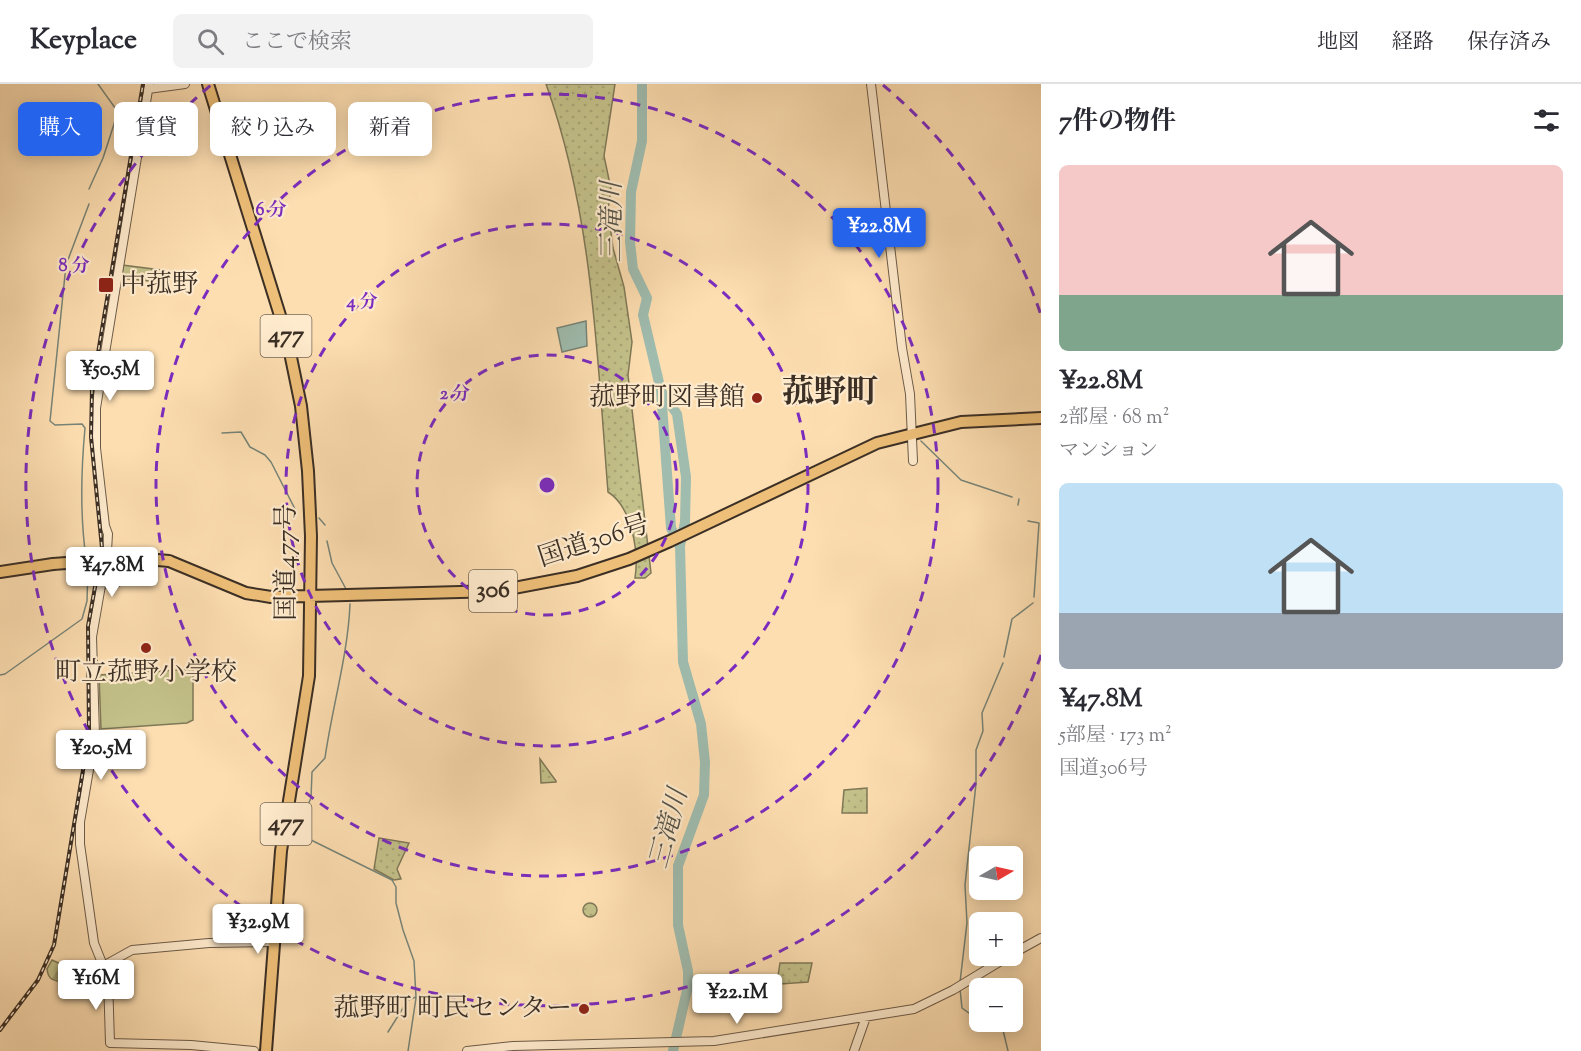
<!DOCTYPE html>
<html lang="ja">
<meta charset="utf-8">
<style>
body{margin:0;font-family:"Sorts Mill Goudy","Noto Serif JP",serif;background:#f2f2f3;color:#2b2b33;height:100vh;display:flex;flex-direction:column;font-size:22px;white-space:nowrap}
*{box-sizing:border-box;margin:0}
p{font-size:20px;color:#7c7c81}
.icon{flex:none;width:33px;height:33px;fill:none;stroke:currentColor;stroke-width:2;stroke-linecap:round;stroke-linejoin:round}
.map{position:relative;flex:1;overflow:hidden}
.details{display:flex;flex-direction:column;background:#fff;width:540px}
.details>*{flex:none}
.banner{position:absolute;left:18px;top:18px;width:570px;height:54px;display:flex;gap:12px}
.needle{width:39px;rotate:81deg}
.fabs{position:absolute;left:969px;top:762px;display:grid;gap:12px}
.fabs a{display:grid;place-items:center;width:54px;height:54px;border-radius:9px;background:#fff;box-shadow:0 3px 15px #0003;font-size:30px}
.price{position:absolute;translate:-50% -51px;padding:0 14px;border-radius:6px;background:#fff;color:#222;font-size:20px;line-height:39px;filter:drop-shadow(0 2px 3px #0008)}
.price::after{content:'';position:absolute;left:50%;top:36px;width:18px;height:14px;margin-left:-9px;background:inherit;clip-path:polygon(0 0,100% 0,50% 100%)}
.price.selected{background:#2563eb;color:#fff}
ul{padding:0;list-style:none}
li{display:grid;align-content:center;gap:12px;height:318px;padding:0 18px}
li span{display:grid;place-items:center;height:186px;border-radius:9px;color:#555}
li>.icon{margin-inline-start:auto}
span .icon{width:108px;height:108px;fill:#fffc;stroke-width:1}
li b{font-size:26px}
h2{display:flex;justify-content:space-between;align-items:center;height:72px;padding:0 18px;font-size:26px}
.pill{padding:0 21px;border-radius:9px;background:#fff;box-shadow:0 3px 15px #0003;font-size:21px;line-height:54px}
.pill.selected{background:#2563eb;color:#fff}
header{display:flex;align-items:center;gap:36px;box-sizing:border-box;height:84px;padding:0 30px;background:#fff;border-bottom:2px solid #e1e1e2}
header strong{font-size:28px}
nav{display:flex;gap:33px;margin-inline-start:auto;font-size:21px}
.search{width:420px;height:54px;background:#f2f2f3;display:flex;align-items:center;gap:15px;box-sizing:border-box;padding:0 21px;border-radius:9px;color:#7c7c81;font-size:22px}
main{display:flex;flex:1;min-height:0}
.map>svg:first-child{display:block}
</style>
<header>
<strong>Keyplace</strong>
<div class="search"><svg class="icon" aria-label="search" viewBox="0 0 24 24"><circle cx="10" cy="10" r="6"/><path d="M15 15l6 6"/></svg>ここで検索</div>
<nav><a>地図</a><a>経路</a><a>保存済み</a></nav>
</header>
<main>
<div class="map">
<svg width="1041" height="967" viewBox="0 0 1041 967">
<defs>
<pattern id="grass-tufts" width="24" height="20" patternUnits="userSpaceOnUse" patternTransform="scale(1.5)"><rect width="24" height="20" fill="#c3c089"/><path d="M3 7l-1-3M5 7V3M7 7l1-3M15 17l-1-3M17 17v-4M19 17l1-3" fill="none" stroke="#a8a576"/></pattern>
<pattern id="forest-firs" width="22" height="20" patternUnits="userSpaceOnUse" patternTransform="scale(1.5)"><rect width="22" height="20" fill="#c3c089"/><path d="M5 1l3.5 6h-7zM16 11l3.5 6h-7z" fill="#a8a576"/></pattern>
<pattern id="park-dots" width="8" height="8" patternUnits="userSpaceOnUse" patternTransform="scale(1.5)"><rect width="8" height="8" fill="#c3c089"/><path d="M2 2h.1M6 6h.1" fill="none" stroke="#a8a576" stroke-width="1.8" stroke-linecap="round"/></pattern>
</defs>
<rect width="100%" height="100%" fill="#fddeb1"/>
<filter id="stains"><feTurbulence type="fractalNoise" baseFrequency=".00333" numOctaves="4"/><feColorMatrix values="0 0 0 0 .2 0 0 0 0 .09 0 0 0 0 .02 0 0 0 .5 -.17"/></filter>
<radialGradient id="worn" r=".72"><stop offset=".6" stop-color="#630" stop-opacity="0"/><stop offset="1" stop-color="#630" stop-opacity=".3"/></radialGradient>
<path fill="url(#grass-tufts)" stroke="#7f7857" stroke-width="1.5" d="M122 181 161 186 159 198 120 194Z
M107 489H118L119 502 105 504Z"/>
<path fill="url(#forest-firs)" stroke="#7f7857" stroke-width="1.5" d="M52 876 67 883 65 895 61 898C52 896 48 895 47 885Z"/>
<path fill="url(#park-dots)" stroke="#7f7857" stroke-width="1.5" d="M546 0H615L604 72 611 105 608 126 613 164 624 203 632 258 628 291 651 489 645 494H635C639 468 632 423 608 408 597 271 593 131 546 0Z
M540 675 556 697V698L541 699Z
M867 704V729H842L844 706Z
M379 754 409 759 397 785 401 795 394 796 374 785Z
M583 826a7 7 0 1 1 14 0a7 7 0 1 1-14 0Z
M780 879H812L808 898 780 900 777 898Z"/>
<path fill="#c3c089" stroke="#7f7857" stroke-width="1.5" d="M193 585V636L187 639 101 645 99 591Z"/>
<path fill="#9fbcaf" stroke="#778478" stroke-width="1.5" d="M586 237 587 262 562 268 557 244Z"/>
<g fill="none" stroke-linecap="round" stroke-linejoin="round">
<path stroke="#778478" stroke-width="1.5" d="M89 105 103 74 118 28 98 0
M222 349 241 348 250 363 265 371 271 378 296 427
M921 357 961 396 1012 413
M1018 421 1019 415
M319 434 325 441
M1028 437 1039 439 1034 513
M327 457 332 479 346 505
M86 474C80 432 81 387 85 344L82 340 55 341 50 337 66 181 89 120
M1004 573 1012 535 1033 519
M0 591 5 590 82 535 87 517 88 482
M307 723 311 714 312 688 325 674C332 624 348 571 350 520
M306 730 307 754 392 796 396 803V819L403 846 414 877 416 913 408 916 388 948
M960 898 967 839 965 801 976 700V666L983 647 982 629 1003 579
M960 905 962 924 980 937
M981 938 1002 942 1008 967
M408 967 416 914"/>
<path stroke="#9fbcaf" stroke-width="10" d="M642 0V57L631 108 630 158 633 185 647 214 643 231 661 307 671 444 679 461
M661 307 677 330 686 393 685 438 680 462 683 578 701 640 705 678 704 711 678 782V841L688 887V902L673 967"/>
<g stroke="#6c5b48" stroke-width="10">
<path id="tertiary" d="M149 0 96 324V364L105 442 108 450 107 467 92 553 95 651 80 738V760L94 859 108 894 110 959 191 961 254 967
M871 0 902 264 910 310 913 377
M148 5 185 0
M1012 870 1041 854
M105 881 132 866 209 859 274 858
M467 967 513 962 714 957 914 925 953 906 1009 872
M854 967 866 933"/>
</g>
<g stroke="#3b2f25" stroke-width="14">
<path id="trunk" d="M208 0 287 254 301 322 308 387 311 452 309 592 281 767 266 967
M169 477 246 509 271 513 498 507 577 492 629 475 670 457 877 359 961 338 1041 334
M0 488 53 480"/>
</g>
<use href="#tertiary" stroke="#feeacc" stroke-width="8"/>
<use href="#trunk" stroke="#eebf78" stroke-width="10"/>
<g stroke="#3b2f25" stroke-width="4">
<path id="rail" d="M0 946 38 896 54 861 89 650 88 542 102 464 91 353 92 305 143 0"/>
</g>
<use href="#rail" stroke="#feeacc" stroke-width="1.5" stroke-dasharray="4.5" stroke-linecap="butt"/>
<g stroke="#3b2f25" stroke-width="14" stroke-linecap="butt">
<path id="trunk-bridge" d="M53 480 135 474 169 477"/>
</g>
<use href="#trunk-bridge" stroke="#eebf78" stroke-width="10"/>
</g>
<g fill="none" stroke="#7b2cbf" stroke-width="3" stroke-dasharray="10 8">
<circle cx="547" cy="401" r="130"/>
<circle cx="547" cy="401" r="261"/>
<circle cx="547" cy="401" r="391"/>
<path d="M1041 571A522 522 0 1 1 211 1M883 1A522 522 0 0 1 1041 231"/>
</g>
<g fill="#8f2418" stroke="#feeacc" stroke-width="2">
<rect x="98" y="193" width="16" height="16" rx="3"/>
<circle cx="757" cy="314" r="6"/>
<circle cx="146" cy="564" r="6"/>
<circle cx="584" cy="925" r="6"/>
</g>
<g text-anchor="middle" dominant-baseline="central" stroke-width="4.5" stroke-linejoin="round" paint-order="stroke">
<g fill="#feeacc" stroke="#766757" stroke-width="1.5">
<rect x="260.5" y="231" width="51" height="42" rx="4.5"/>
<rect x="469" y="486" width="48" height="42" rx="4.5"/>
<rect x="260.5" y="719" width="51" height="42" rx="4.5"/>
</g>
<g font-size="24" font-weight="bold" fill="#3b2f25">
<text x="286" y="252">477</text>
<text x="493" y="507">306</text>
<text x="286" y="740">477</text>
</g>
<g font-size="26" fill="#3b2f25" stroke="#feeacc" text-anchor="end">
<text x="120" y="201" text-anchor="start">中菰野</text>
<text x="745" y="314">菰野町図書館</text>
<text x="146" y="589" text-anchor="middle">町立菰野小学校</text>
<text x="572" y="925">菰野町 町民センター</text>
</g>
<g font-size="26" fill="#3b2f25" stroke="#feeacc">
<text transform="translate(594 458) rotate(-18)">国道306号</text>
<text transform="translate(287 478) rotate(-90)">国道477号</text>
</g>
<g font-size="27" font-style="italic" fill="#545248" stroke="#feeacc">
<text transform="translate(613 138) rotate(-90)">三滝川</text>
<text transform="translate(670 745) rotate(-75)">三滝川</text>
</g>
<g font-size="32" font-weight="bold" fill="#3b2f25" stroke="#feeacc">
<text x="830" y="310">菰野町</text>
</g>
</g>
<circle cx="547" cy="401" r="9" fill="#7b2cbf" stroke="#feeacc" stroke-width="3"/>
<g font-size="18" text-anchor="middle" font-weight="bold" fill="#7b2cbf" stroke="#feeacc" stroke-width="4.5" stroke-linejoin="round" paint-order="stroke">
<text x="271" y="131">6 分</text>
<text x="74" y="187">8 分</text>
<text x="362" y="223">4 分</text>
<text x="455" y="315">2 分</text>
</g>
<rect width="100%" height="100%" filter="url(#stains)"/>
<rect width="100%" height="100%" fill="url(#worn)"/>
</svg>
<div class="fabs">
<a><svg class="needle" viewBox="-14 -14 28 28"><path d="M0-13l5 13h-10z" fill="#e53935"/><path d="M0 13l5-13h-10z" fill="#7c7c81"/></svg></a>
<a>+</a>
<a>−</a>
</div>
<b class="price selected" style="left:879px;top:175px">¥22.8M</b>
<b class="price" style="left:110px;top:318px">¥50.5M</b>
<b class="price" style="left:112px;top:514px">¥47.8M</b>
<b class="price" style="left:101px;top:697px">¥20.5M</b>
<b class="price" style="left:258px;top:871px">¥32.9M</b>
<b class="price" style="left:96px;top:927px">¥16M</b>
<b class="price" style="left:737px;top:941px">¥22.1M</b>
<div class="banner">
<a class="pill selected">購入</a>
<a class="pill">賃貸</a>
<a class="pill">絞り込み</a>
<a class="pill">新着</a>
</div>
</div>
<section class="details">
<h2>7件の物件<svg class="icon" aria-label="filters" viewBox="0 0 24 24"><path d="M4 7h16M4 17h16"/><circle cx="9" cy="7" r="2"/><circle cx="15" cy="17" r="2"/></svg></h2>
<ul>
<li><span style="background:linear-gradient(#f6c9c9 70%,#7fa58c 0)"><svg class="icon" aria-label="home" viewBox="0 0 24 24"><path d="M3 11l9-7 9 7M6 9v11h12V9"/></svg></span><div><b>¥22.8M</b><p>2部屋 · 68 m²</p><p>マンション</p></div></li>
<li><span style="background:linear-gradient(#bfe0f5 70%,#9aa5b1 0)"><svg class="icon" aria-label="home" viewBox="0 0 24 24"><path d="M3 11l9-7 9 7M6 9v11h12V9"/></svg></span><div><b>¥47.8M</b><p>5部屋 · 173 m²</p><p>国道306号</p></div></li>
</ul>
</section>
</main>
